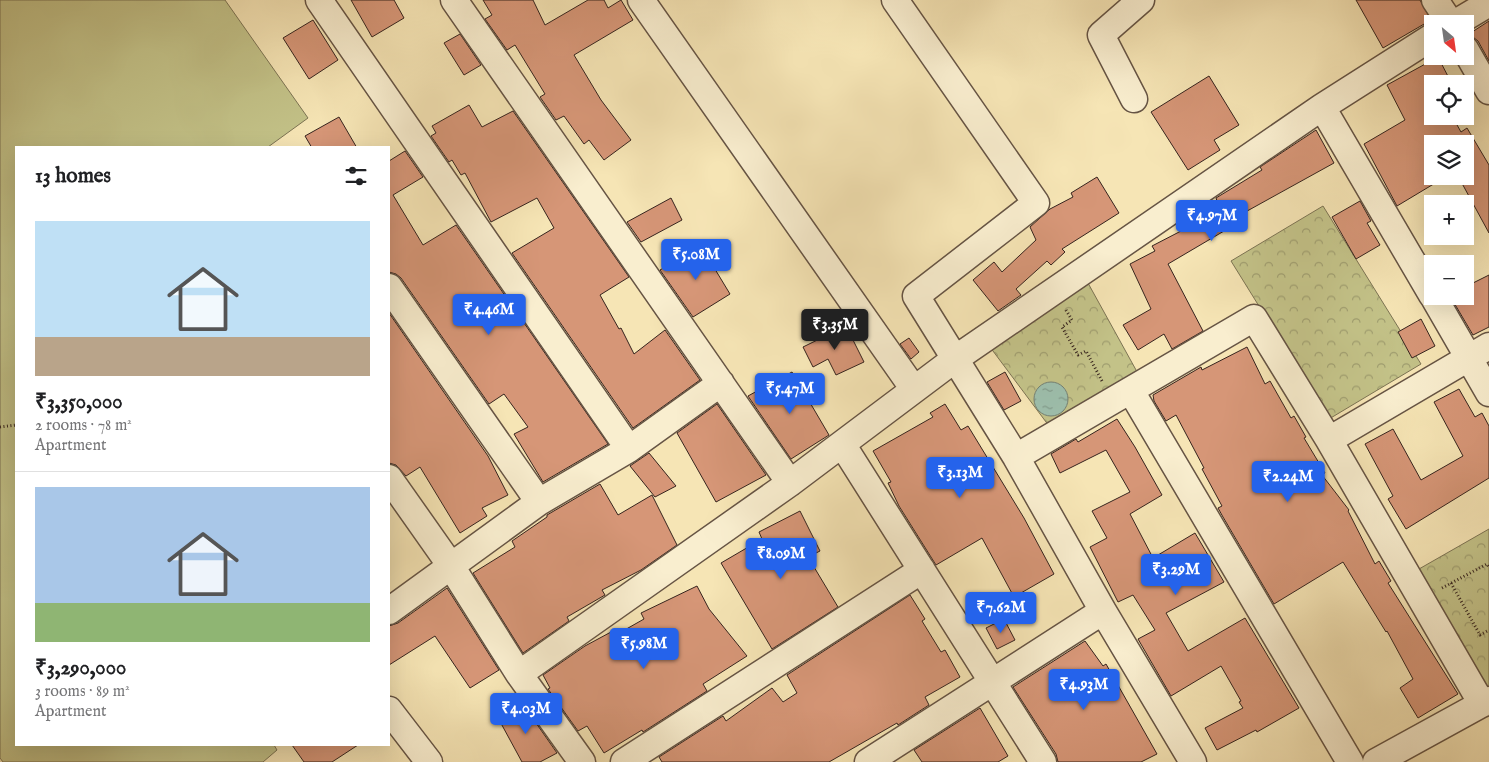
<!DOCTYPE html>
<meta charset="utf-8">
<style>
body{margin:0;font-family:"IM FELL English",serif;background:#f2f2f2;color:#202124;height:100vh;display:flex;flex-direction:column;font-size:19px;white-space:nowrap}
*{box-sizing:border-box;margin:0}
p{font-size:16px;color:#757577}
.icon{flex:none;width:28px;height:28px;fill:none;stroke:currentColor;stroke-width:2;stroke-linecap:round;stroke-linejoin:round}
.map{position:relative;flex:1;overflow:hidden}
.sheet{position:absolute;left:15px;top:146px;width:375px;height:600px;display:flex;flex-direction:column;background:#fff;border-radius:0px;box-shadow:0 5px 20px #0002}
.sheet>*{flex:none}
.needle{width:32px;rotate:151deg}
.tools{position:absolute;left:1424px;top:15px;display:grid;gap:10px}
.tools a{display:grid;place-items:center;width:50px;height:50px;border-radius:0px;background:#fff;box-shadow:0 5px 20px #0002;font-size:25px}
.price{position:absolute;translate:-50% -42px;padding:0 11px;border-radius:5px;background:#2563eb;color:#fff;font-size:16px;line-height:32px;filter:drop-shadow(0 1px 2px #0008)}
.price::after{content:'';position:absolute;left:50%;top:30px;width:15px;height:11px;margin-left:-8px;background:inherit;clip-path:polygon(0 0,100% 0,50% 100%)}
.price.selected{background:#222;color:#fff}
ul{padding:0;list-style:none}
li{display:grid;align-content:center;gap:10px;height:265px;padding:0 20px}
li+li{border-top:1px solid #e0e0e0}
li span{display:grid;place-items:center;height:155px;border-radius:0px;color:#555}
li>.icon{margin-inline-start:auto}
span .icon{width:90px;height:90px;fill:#fffc;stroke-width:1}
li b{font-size:21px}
h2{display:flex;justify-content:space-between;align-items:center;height:60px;padding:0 20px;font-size:21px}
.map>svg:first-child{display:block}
</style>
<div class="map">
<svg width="1489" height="762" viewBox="0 0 1489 762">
<defs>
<pattern id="park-crowns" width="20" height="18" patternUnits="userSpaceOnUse" patternTransform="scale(1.25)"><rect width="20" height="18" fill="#c3c288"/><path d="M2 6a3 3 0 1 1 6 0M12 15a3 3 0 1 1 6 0" fill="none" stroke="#9f9d6f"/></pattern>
<pattern id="water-ripples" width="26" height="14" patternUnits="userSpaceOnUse" patternTransform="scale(1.25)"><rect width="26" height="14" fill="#9dbfad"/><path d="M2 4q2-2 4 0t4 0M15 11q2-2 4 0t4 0" fill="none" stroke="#819b8c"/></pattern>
</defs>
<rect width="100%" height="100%" fill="#f6e5b5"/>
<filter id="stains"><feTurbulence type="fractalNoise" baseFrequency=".004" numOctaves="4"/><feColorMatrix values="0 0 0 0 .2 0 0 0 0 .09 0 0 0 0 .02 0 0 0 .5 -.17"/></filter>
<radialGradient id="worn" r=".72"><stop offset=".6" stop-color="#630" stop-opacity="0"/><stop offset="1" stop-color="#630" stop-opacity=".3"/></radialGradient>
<path fill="#c3c288" stroke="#7c7353" d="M0 0H225L308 118 268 147 16 148V745H274L277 750 263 762H3L0 758Z"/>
<path fill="url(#park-crowns)" stroke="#7c7353" d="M1323 206 1421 364 1329 419 1231 261Z
M1083 274 1141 379 1052 430 987 343Z
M1489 529V692H1488L1419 569Z"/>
<path fill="url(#water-ripples)" stroke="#748174" d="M1034 399a17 17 0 1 1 34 0a17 17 0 1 1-34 0Z"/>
<path fill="#d69677" stroke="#36241e" d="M351 0H394L404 18 372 37Z
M483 0H533L545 25 588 0H604L608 8 621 0 633 20 574 55 601 100 631 140 604 160 589 140 584 144 564 116 556 120 540 97 545 94 515 45 507 50 485 19 492 15Z
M1356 0H1420L1431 20 1383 48Z
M313 20 338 60 309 79 283 38Z
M1489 21V61L1478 41 1469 34Z
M460 34 481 65 464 75 444 43Z
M1438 57 1452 84H1432V116H1452L1461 132 1467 128 1489 165V233L1458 176H1465V144H1432V176H1447L1397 206 1364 144 1405 120 1387 85Z
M1209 76 1239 125 1214 140 1220 150 1188 170 1151 112Z
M469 105 482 127 513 111 629 277 600 295 619 329 621 328 634 354 665 330 700 380 633 428 512 253 554 228 537 198 491 222 465 173 461 175 452 160 449 162 431 136 436 133 432 126Z
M339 117 357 148H312L305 136Z
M1316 130 1334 163 1220 226 1224 231 1168 264 1203 331 1172 349 1164 334 1138 350 1123 325 1151 309 1130 264 1155 251 1152 246 1181 231 1177 225 1217 201 1216 198 1262 170 1260 167Z
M405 151 423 177 393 195 423 245 456 225 608 444 543 482 514 434 528 427 504 394 489 404 401 278 396 274 389 272V161Z
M1097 177 1119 213 1062 249 1065 252 1051 265 1047 261 1016 289 1021 295 998 311 973 280 994 262 1002 272 1036 240 1030 227 1050 209 1073 197 1071 193Z
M671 198 682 220 641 242 627 222Z
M1360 201 1371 221 1367 223 1380 245 1356 259 1332 217Z
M701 246 730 294 693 317 660 270Z
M1489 275V327L1473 335 1450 296H1465V287Z
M389 313 488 456 508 495 482 508 487 516 460 533 420 467 406 476 396 465 389 463Z
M1421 319 1435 346 1412 358 1398 332Z
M846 326 864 362 836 375 828 359 813 367 803 347Z
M909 338 919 352 911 359 900 344Z
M1247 347 1265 384 1270 381 1291 418 1294 416 1306 437 1304 438 1325 473 1322 475 1349 510 1348 511 1375 564 1379 561 1391 581 1388 583 1458 694 1418 718 1400 688 1413 679 1387 631 1386 632 1343 562 1274 604 1223 517 1218 508 1222 506 1202 469 1204 468 1176 415 1166 421 1154 401 1153 395 1201 367 1202 370Z
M792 372 829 435 791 459 748 396Z
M1005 372 1021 401 1004 410 987 382Z
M1459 389 1475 417 1482 413 1489 426V478L1406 529 1388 499 1393 496 1365 444 1393 429 1421 480 1463 456 1434 402Z
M717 404 766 475 716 502 677 433Z
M945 404 961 430 968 426 1024 518 1054 574 1014 597 982 538 936 565 899 506 888 483 891 482 873 451 933 417 930 413Z
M1117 419 1135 447 1162 495 1130 514 1153 558 1195 533 1224 582 1166 613 1188 651 1245 618 1299 708 1257 732 1256 730 1217 750 1205 728 1243 708 1239 702 1241 701 1221 666 1171 696 1138 639 1155 630 1133 595 1118 602 1090 547 1107 538 1092 511 1130 492 1106 450 1060 473 1051 454 1076 439 1078 442Z
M649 453 676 486 655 497 630 466Z
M600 484 618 515 652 495 677 545 641 570 602 590 605 595 567 617 569 621 523 653 473 573 515 547 512 541 547 517V515Z
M800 511 820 551 808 557 838 607 772 649 721 563 762 539 759 532Z
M697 586 709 609 747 656 703 684 707 691 643 732 642 730 604 753 587 726 578 731 548 689 550 688 543 675 585 646 611 632 614 636 644 619 641 613Z
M447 588 499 670 470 688 435 636 389 665V626L398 623Z
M910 595 925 619 922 621 941 652 945 650 960 677 925 697 929 705 898 725 897 723 829 762H662L659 757 723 716 726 721 772 688 783 702 797 693 787 675Z
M1004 619 1015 640 997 649 986 628Z
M1085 641 1103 666 1106 664 1157 754 1141 762H1058L1056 754 1013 687Z
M522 703 557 753 540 762H522L497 716Z
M980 708 1008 756 998 762H922L914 750Z
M292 745H358L332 762H304Z"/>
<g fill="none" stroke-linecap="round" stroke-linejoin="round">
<g stroke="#665444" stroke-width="29">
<path id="minor" d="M319 0 629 449
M454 0 790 483
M641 0 913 388
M895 0 1036 203 916 296 1016 457 1103 611 1193 762
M1435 0 1451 24
M1454 24 1489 3
M1465 49 1489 91
M1134 99 1101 35 1141 0
M1322 107 1432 295
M389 287 539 502
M1433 296 1489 393
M1131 391 1350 762
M842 444 1043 762
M1016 457 1254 318 1329 440
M389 478 451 566 519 674
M389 611 539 502 629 449 721 383
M1482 704 1329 440 1489 346
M389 710 429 762
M582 762 519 674 790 483 955 359 1322 107 1432 37
M624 762 922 570
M868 762 1103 611
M1376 762 1489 700"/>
</g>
<path stroke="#36241e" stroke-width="3" stroke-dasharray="1 2.5" stroke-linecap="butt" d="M1066 310 1072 320 1062 327 1078 355 1086 351 1102 381
M0 427 16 425
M1451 583 1480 635 1489 630
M1442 588 1487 564 1489 567"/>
<use href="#minor" stroke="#f9eecf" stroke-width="26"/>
</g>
<rect width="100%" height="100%" filter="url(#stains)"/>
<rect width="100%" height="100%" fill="url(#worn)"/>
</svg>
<div class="tools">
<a><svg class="needle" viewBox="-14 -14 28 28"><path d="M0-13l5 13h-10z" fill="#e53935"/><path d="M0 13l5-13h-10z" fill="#757577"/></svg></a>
<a><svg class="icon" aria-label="locate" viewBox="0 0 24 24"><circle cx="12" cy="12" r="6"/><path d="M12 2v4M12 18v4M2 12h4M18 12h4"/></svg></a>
<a><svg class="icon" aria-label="layers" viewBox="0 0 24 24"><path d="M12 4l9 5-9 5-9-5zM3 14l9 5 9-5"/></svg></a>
<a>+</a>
<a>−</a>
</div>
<b class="price" style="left:1212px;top:242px">₹4.97M</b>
<b class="price" style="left:696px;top:281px">₹5.08M</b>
<b class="price" style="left:489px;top:336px">₹4.46M</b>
<b class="price selected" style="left:835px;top:351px">₹3.35M</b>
<b class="price" style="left:790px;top:415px">₹5.47M</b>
<b class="price" style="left:960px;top:499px">₹3.13M</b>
<b class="price" style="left:1288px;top:503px">₹2.24M</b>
<b class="price" style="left:781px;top:580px">₹8.09M</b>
<b class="price" style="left:1176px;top:596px">₹3.29M</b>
<b class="price" style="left:1001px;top:634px">₹7.62M</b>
<b class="price" style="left:644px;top:670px">₹5.98M</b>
<b class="price" style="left:1084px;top:711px">₹4.93M</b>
<b class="price" style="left:526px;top:735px">₹4.03M</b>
<section class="sheet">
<h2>13 homes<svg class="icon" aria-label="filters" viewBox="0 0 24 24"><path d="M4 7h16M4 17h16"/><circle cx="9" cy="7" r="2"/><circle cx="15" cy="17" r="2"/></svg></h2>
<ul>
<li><span style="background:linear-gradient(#bfe0f5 75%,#b9a48a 0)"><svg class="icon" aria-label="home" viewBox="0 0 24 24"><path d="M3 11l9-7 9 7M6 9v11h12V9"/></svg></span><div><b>₹3,350,000</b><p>2 rooms · 78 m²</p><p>Apartment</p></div></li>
<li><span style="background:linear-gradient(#a9c7e8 75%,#8fb573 0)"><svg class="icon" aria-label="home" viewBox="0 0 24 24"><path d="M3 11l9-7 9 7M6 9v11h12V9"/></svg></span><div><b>₹3,290,000</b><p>3 rooms · 89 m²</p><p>Apartment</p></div></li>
</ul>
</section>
</div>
